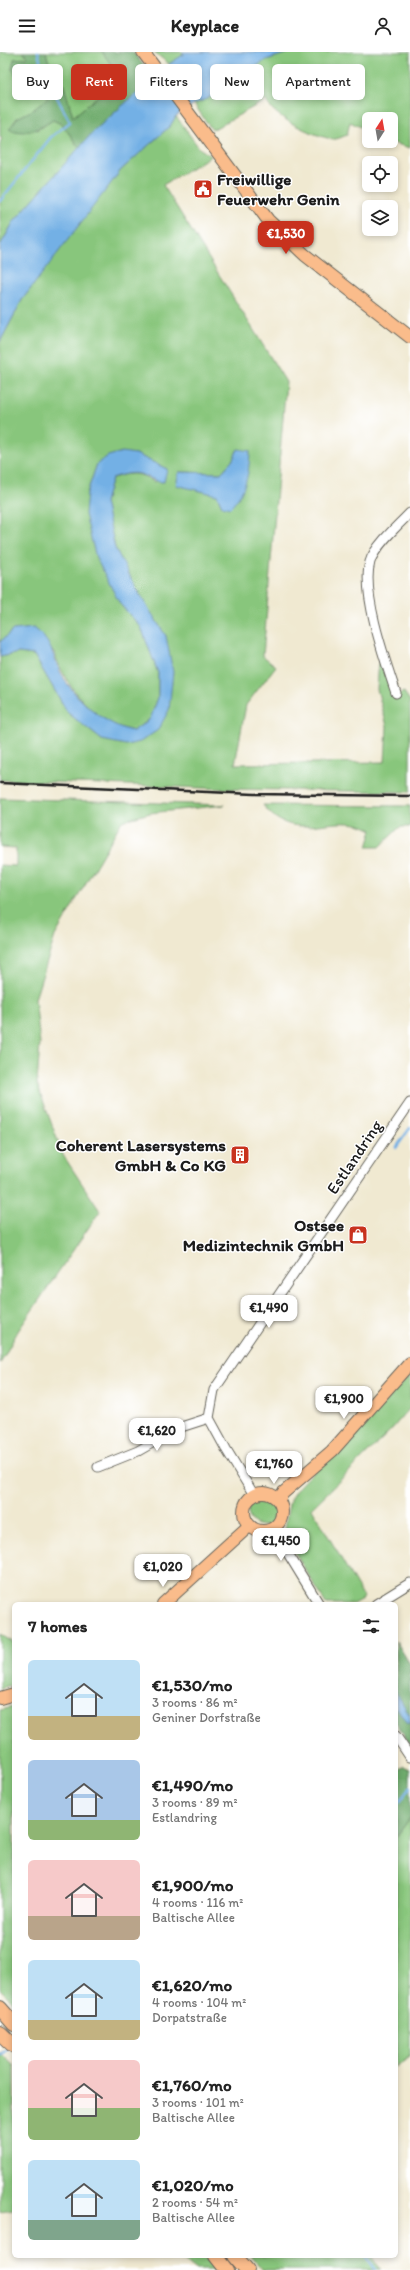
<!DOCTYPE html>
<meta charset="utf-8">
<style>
body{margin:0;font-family:Itim,sans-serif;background:#f2f2f2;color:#222;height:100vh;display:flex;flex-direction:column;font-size:15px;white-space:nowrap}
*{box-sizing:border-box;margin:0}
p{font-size:13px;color:#767676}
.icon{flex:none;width:22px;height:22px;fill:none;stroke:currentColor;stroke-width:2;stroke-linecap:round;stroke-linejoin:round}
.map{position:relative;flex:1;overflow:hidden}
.details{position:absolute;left:12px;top:1550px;width:386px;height:656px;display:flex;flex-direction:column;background:#fff;border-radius:6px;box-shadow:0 2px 6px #0003}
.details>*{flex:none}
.banner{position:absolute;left:12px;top:12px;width:386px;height:36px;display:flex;gap:8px}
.needle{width:26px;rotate:11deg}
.controls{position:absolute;left:362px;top:60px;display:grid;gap:8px}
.controls a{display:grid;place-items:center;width:36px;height:36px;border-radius:6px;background:#fff;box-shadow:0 2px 6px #0003;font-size:20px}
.price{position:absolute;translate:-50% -34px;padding:0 9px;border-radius:8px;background:#fff;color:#222;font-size:13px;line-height:26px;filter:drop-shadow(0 1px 2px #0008)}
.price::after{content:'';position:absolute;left:50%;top:24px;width:12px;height:9px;margin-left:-6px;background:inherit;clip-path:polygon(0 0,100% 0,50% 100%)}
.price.active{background:#c8321e;color:#fff}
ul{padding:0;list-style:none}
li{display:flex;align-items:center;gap:12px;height:100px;padding:0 16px}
li span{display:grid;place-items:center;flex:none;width:112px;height:80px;border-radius:6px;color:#555}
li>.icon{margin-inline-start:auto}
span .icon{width:48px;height:48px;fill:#fffc;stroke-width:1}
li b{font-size:17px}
h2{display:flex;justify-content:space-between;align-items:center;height:48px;padding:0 16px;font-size:17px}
.pill{padding:0 14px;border-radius:6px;background:#fff;box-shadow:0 2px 6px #0003;font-size:14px;line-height:36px}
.pill.active{background:#c8321e;color:#fff}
header{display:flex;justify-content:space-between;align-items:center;height:52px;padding:0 16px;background:#fff;font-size:18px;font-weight:700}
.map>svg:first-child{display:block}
</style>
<header><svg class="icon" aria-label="menu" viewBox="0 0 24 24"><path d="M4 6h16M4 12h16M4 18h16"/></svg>Keyplace<svg class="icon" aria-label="person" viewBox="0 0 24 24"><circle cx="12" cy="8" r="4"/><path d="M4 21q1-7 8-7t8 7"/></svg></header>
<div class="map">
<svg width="410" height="2218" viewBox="0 0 410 2218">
<rect width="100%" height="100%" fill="#fff"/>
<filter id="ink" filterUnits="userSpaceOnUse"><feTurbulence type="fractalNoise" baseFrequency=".025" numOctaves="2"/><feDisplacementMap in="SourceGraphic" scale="8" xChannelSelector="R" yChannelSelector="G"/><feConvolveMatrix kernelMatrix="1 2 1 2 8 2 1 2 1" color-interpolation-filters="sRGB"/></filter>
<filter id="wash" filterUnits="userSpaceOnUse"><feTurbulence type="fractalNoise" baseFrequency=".012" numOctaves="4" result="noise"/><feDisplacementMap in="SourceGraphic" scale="16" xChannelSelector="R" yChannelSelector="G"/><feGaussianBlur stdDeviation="0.9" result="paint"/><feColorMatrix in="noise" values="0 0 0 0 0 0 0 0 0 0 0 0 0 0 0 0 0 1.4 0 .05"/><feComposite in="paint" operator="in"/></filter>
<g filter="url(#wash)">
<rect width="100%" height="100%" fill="#f0e9d1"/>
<path fill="#88c67c" stroke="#52714c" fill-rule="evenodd" d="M0 0H23L28 6 14 7 12 17C18 27 27 32 38 32L49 46 33 58 17 66 37 78 53 68 63 73 79 96 14 169 0 194V92L2 85H0Z
M46 0H102L119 23 115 30 73 65 64 34 48 8Z
M154 0H183V3L169 12Z
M291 0H410V96L387 89H391V67H369V79L350 70 347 83C342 85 336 88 332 87 314 84 272 65 266 48L212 78 194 52 207 47 266 8Z
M176 64 199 96 211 104 163 133 286 330 263 604 276 614 246 653 235 712 385 710 387 674 377 637 379 605 393 644 404 640 410 649V740L228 737 0 728V605L19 601 34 603 68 661 102 688 158 678 166 584 141 545 115 496 105 450 112 426C130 421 138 419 154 430L167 417 136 402 97 412 87 441 120 552 141 575 158 621V646L150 667 133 679C96 672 65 635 54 600L13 578 0 590V290L22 248 84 165 121 118 170 74ZM238 397 222 454 217 443 179 420 221 421 232 409Z
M0 746 225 753 150 761 122 769 55 884 35 947 40 991 37 1032 63 1103 100 1159 18 1279 0 1312V813L16 814V796L0 795Z
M263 753 410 754V775H400L379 795H367L372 778C334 756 295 796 263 753Z
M410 1322V1356L391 1378 312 1456 364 1546 353 1552H326L285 1484C284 1481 289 1448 291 1446 300 1429 320 1415 334 1402 361 1376 386 1350 410 1322Z
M248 1459a15 15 0 1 1 30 0a15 15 0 1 1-30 0Z
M0 1582 14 1591V1632L0 1636Z
M14 1655V1951L0 1937V1658Z
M410 1766V2004L396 2016V1785Z
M0 2000 14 2014V2158L0 2160Z
M177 2204H203L216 2218H196Z
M251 2204H370L382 2218H263Z"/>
<path fill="#6eab6c" stroke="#456444" d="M23 0H46L48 8 64 34 73 65 115 30 119 23 102 0H133L149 20 154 34 142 37 93 80 79 96 63 73 53 68C39 77 26 84 9 77L17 66 33 58 48 46 38 32C27 32 18 27 12 17L14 7 28 6Z
M396 1589 410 1612V1693L396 1671Z
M404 1714 410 1717V1766L396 1785V1719Z"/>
<path fill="#73b0e5" stroke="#486680" d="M183 0H291L266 8 207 47 194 52 176 64 170 74 121 118 22 248 0 290V194L14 169 93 80 142 36 154 34 171 21 169 12 183 3Z
M238 397 250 399C249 422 246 440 230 456L222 454 217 443 176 433 179 420 221 421 232 409Z
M122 400 136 402 167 417 164 430C154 430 152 426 143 423 134 419 122 423 112 426L105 450 115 496 141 545 166 584 173 620 169 658 158 678 140 690 126 693 102 688 68 661 34 603 19 601 0 605V590L13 578 34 576C50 588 52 600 59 617 70 643 105 674 133 679L150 667 158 646V621L141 575 120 552 96 506 85 462 87 441 97 412 108 404Z
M396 1640 410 1664V1670L407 1672 396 1654Z"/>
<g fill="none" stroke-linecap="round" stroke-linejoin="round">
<path stroke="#73b0e5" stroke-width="2.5" d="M0 149 51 85 70 70 42 17 38 0
M396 1096 410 1076
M396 1754 410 1735
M0 2003 9 1996
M364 2204 376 2218"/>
</g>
</g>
<g filter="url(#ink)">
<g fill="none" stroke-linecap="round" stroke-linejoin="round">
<g stroke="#66645b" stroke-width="11">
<path id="minor" d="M396 641C386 611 361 541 370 510 374 495 398 473 410 461
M98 1415 138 1399 178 1376 209 1366
M254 1443 226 1397 209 1366 214 1338 410 1051
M273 1477 319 1552
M376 1552 410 1531
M396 1684 410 1705"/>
</g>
<g stroke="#66645b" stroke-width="14">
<path id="major" d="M143 0 268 168 305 203 410 285
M244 1460a19 19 0 1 1 38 0a19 19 0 1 1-38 0Z
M278 1448 283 1441 332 1399 410 1311
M163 1552 249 1474
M0 1646 14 1642"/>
</g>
<g stroke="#66645b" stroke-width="16">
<path id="highway" d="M0 1956 14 1972
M0 1981 14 1994
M216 2204 227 2218
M235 2204 247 2218"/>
</g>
<use href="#minor" stroke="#fff" stroke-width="9"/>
<use href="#major" stroke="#fabc8b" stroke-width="12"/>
<use href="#highway" stroke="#fabc8b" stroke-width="14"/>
<path stroke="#1c1c1c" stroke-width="2.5" d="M0 731 254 742 410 744"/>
</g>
</g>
<defs>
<g id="civic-square" transform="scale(1)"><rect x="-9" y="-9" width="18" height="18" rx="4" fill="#c8321e" stroke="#fff"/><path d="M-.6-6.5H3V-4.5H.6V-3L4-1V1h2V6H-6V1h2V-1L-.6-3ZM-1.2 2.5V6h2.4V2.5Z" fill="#fff"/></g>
<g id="building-square" transform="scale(1)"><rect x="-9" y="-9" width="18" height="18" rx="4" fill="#c8321e" stroke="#fff"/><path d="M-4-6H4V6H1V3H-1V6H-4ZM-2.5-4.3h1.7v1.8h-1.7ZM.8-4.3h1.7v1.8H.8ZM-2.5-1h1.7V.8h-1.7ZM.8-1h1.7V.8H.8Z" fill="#fff"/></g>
<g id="shop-square" transform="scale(1)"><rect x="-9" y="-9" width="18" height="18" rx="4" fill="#c8321e" stroke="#fff"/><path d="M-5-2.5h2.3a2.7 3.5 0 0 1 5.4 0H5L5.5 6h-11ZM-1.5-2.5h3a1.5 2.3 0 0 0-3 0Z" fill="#fff"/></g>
</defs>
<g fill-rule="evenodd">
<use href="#civic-square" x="203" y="137"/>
<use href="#building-square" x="240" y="1103"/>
<use href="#shop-square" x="358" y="1183"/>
</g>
<g text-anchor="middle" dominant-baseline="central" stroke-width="3" stroke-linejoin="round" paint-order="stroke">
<g font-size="17" font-weight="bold" fill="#1c1c1c" stroke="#fff" text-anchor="end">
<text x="217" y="127" text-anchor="start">Freiwillige<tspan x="217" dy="20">Feuerwehr Genin</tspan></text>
<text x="226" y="1093">Coherent Lasersystems<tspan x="226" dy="20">GmbH &amp; Co KG</tspan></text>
<text x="344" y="1173">Ostsee<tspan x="344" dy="20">Medizintechnik GmbH</tspan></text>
</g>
<g font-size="17" fill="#1c1c1c" stroke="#fff">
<text transform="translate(354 1105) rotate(-56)">Estlandring</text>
</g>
</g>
</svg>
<div class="controls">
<a><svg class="needle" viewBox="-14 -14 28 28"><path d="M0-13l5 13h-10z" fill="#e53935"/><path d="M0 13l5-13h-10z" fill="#767676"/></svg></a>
<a><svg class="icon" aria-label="locate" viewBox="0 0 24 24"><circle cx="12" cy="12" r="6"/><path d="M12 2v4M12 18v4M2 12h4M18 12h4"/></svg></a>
<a><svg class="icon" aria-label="layers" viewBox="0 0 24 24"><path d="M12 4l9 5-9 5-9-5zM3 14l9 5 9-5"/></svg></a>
</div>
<b class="price active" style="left:286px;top:203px">€1,530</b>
<b class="price" style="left:269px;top:1277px">€1,490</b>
<b class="price" style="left:344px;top:1368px">€1,900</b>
<b class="price" style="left:157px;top:1400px">€1,620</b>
<b class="price" style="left:274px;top:1433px">€1,760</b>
<b class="price" style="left:281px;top:1510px">€1,450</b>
<b class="price" style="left:163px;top:1536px">€1,020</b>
<div class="banner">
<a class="pill">Buy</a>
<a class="pill active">Rent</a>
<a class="pill">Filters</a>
<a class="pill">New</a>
<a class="pill">Apartment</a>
</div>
<section class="details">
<h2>7 homes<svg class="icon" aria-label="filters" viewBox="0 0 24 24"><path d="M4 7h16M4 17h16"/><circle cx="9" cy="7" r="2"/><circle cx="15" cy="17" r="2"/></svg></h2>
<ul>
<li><span style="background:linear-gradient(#bfe0f5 70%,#c2b280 0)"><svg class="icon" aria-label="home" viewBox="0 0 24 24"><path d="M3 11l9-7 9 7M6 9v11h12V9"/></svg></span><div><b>€1,530/mo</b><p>3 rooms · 86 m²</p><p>Geniner Dorfstraße</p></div></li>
<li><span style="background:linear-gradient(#a9c7e8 75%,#8fb573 0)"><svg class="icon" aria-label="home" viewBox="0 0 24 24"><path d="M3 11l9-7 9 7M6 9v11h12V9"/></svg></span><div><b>€1,490/mo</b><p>3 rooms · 89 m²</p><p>Estlandring</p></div></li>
<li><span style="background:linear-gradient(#f6c9c9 70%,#b9a48a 0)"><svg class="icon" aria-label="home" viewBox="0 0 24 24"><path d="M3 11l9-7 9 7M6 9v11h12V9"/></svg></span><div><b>€1,900/mo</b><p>4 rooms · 116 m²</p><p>Baltische Allee</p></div></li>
<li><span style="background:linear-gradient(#bfe0f5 75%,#c2b280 0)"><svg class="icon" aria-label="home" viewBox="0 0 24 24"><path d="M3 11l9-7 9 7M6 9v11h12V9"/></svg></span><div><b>€1,620/mo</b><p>4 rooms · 104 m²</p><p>Dorpatstraße</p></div></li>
<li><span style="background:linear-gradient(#f6c9c9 60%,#8fb573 0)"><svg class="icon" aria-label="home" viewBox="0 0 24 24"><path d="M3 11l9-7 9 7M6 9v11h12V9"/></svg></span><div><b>€1,760/mo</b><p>3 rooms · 101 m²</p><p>Baltische Allee</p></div></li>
<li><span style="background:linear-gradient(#bfe0f5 75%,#7fa58c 0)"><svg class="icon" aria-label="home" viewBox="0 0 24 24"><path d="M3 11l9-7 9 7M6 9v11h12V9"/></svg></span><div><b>€1,020/mo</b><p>2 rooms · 54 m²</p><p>Baltische Allee</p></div></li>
</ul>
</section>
</div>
